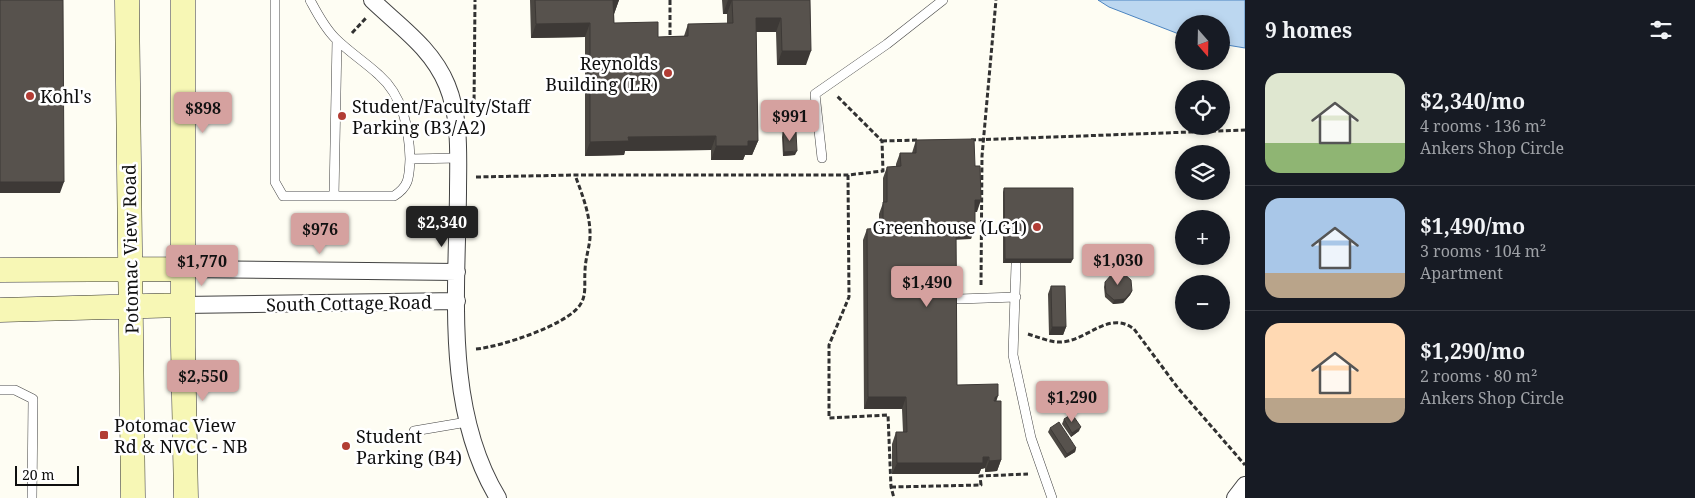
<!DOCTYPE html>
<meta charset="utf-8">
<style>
body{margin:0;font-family:"Noto Serif",serif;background:#20242c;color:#f1f3f6;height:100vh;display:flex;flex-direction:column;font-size:19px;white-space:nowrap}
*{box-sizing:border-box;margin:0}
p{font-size:16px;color:#9ea1a6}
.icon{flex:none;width:28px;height:28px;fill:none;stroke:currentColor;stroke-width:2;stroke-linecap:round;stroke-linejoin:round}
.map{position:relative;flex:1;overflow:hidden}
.side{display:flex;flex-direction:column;background:#171b24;width:450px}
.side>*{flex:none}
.needle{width:32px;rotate:160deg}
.controls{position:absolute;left:1175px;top:15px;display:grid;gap:10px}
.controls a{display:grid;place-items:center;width:55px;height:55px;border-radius:50%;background:#171b24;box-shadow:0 2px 8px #0003;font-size:25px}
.scale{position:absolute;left:15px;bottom:12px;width:64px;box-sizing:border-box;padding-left:5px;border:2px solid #0f0f0f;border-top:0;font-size:14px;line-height:18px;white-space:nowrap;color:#0f0f0f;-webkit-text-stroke:4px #fff;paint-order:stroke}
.price{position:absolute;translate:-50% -42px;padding:0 11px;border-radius:5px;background:#d5a19f;color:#111;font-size:16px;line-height:32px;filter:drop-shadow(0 1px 2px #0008)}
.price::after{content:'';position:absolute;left:50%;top:30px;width:15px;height:11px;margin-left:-8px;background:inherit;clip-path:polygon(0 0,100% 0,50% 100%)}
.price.active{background:#222;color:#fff}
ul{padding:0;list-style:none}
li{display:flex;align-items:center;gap:15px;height:125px;padding:0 20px}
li+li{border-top:1px solid #363941}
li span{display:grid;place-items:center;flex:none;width:140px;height:100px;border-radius:15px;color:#555}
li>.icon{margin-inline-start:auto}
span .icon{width:60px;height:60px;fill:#fffc;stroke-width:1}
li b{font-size:21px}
h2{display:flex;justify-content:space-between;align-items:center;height:60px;padding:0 20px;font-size:21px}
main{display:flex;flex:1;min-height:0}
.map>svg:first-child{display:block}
</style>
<main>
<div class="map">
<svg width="1245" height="498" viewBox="0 0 1245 498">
<rect width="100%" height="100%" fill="#fefdf3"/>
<path fill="#bcd7f0" stroke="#4b84c0" d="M1098 0H1245V48L1221 44V24H1184V36L1109 7Z"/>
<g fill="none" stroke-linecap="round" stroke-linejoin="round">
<g stroke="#424242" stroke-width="10">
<path id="lane" d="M275 0V182L283 196H394C410 186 409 176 410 159
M310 0C317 13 324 27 335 38 349 52 365 62 379 75 403 96 409 128 410 159L458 158
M822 158 815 94 887 44 943 0
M334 196 337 40
M1016 265 1013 355 1031 438 1052 498
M959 299 1016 297
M0 390H15L33 399 32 498
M414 431 467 422"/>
</g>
<g stroke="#424242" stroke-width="18">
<path id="street" d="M372 0C399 26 432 48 447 85 461 119 458 157 458 193 457 293 444 409 498 498
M182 269 457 272
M183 305 457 301
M1235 498 1245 485"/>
</g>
<g stroke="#313131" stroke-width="25">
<path id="secondary" d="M127 0 133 498
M183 0V346L186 498
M0 270 182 269
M0 310 183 305"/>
</g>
<path stroke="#313131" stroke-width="3" stroke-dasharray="5 2.5" stroke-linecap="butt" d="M670 0V39
M352 33 366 18
M474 107 475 0
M971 140 1245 130
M882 141 919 140
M848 175 849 297 829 345V418L888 415 891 487 894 498
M476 177 575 175H848L883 171 882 141 837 96
M981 285 982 156 996 0
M1028 334C1038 337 1052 343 1062 342 1088 340 1109 310 1134 329L1178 388 1245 465
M476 349C500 347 567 325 580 305 587 295 584 283 585 272 585 260 589 249 590 238 591 216 582 194 575 175
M891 487 981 485 980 476 1028 474"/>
<use href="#lane" stroke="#fff" stroke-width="9"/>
<use href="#street" stroke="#fff" stroke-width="16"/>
<use href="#secondary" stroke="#f7f7b5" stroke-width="24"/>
</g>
<path fill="#4b4742" d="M530 0H619L614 14V23L658 37 684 36 688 24H727V14H723L722 0H810L806 65H777L776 32H756L758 141 752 155H745L743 160H711V150L625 151 624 155 585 156V37L531 38Z
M783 132 795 155 783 156 782 137Z
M916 140 977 212H975L971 239H956L957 385 997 401 1001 460 997 471 985 472V468L981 469 979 474H892V444L896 432H903L902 409H864L863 240 867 229 879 228V214L883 203V178L887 167H896V164L900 153H912Z
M1004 188 1071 263H1003V192Z
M1105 282 1132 291 1130 295 1123 303 1113 304 1105 297 1104 287Z
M1051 286 1066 327 1063 335H1049L1048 294Z
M1064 419 1079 431 1071 437 1062 424Z
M1050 428 1076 448 1075 452 1065 458 1048 432Z"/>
<path fill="#3d3936" d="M613 0H619L614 14H608Z
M728 0H732L727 14H723Z
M756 18H781L776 32H751Z
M590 23 585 37 531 38 536 24Z
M782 51H811L806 65H777Z
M716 136 711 150 625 151 624 155 585 156 590 142 628 137Z
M748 141H758L752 155H745L743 160H711L716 146Z
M797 151 795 155 783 156 784 152Z
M0 182H64L60 193H0Z
M975 200H981L977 212H971Z
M975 227 971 239 952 240 956 228Z
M1005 259H1073L1071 263H1003Z
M1132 291 1130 295 1123 303 1113 304 1114 300Z
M1052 327H1066L1063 335H1049Z
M998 396 994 408 995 397Z
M868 397H906L902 409H864Z
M1081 427 1079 431 1071 437 1072 433Z
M1076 448 1075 452 1065 458 1067 454Z
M989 457 985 468 981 469 979 474H892L897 463Z
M1001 460 997 471 985 472 989 461Z"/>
<path fill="#57524d" stroke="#3d3936" d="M0 0H63L64 182H0Z
M535 0H619H613L614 23 658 22V37L688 36V24L733 23 732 0H810L811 51H782L781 18H756L758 141H748V146H716V136L628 137 629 141 590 142V23L536 24Z
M783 132H796L797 151 784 152Z
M974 139 975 166H980L981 200H975V227L956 228 957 385 998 384V396L995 397 994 401H1001V460L989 461V457H983V463H897L896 432H907L906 397H868L867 229 883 228V202H887V167L901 166 900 153H916V140Z
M1004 188H1073V259H1005Z
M1123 273 1131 280 1132 291 1125 299 1114 300 1106 293 1105 282 1112 274Z
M1051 286H1065L1066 327H1052Z
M1072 414 1081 427 1072 433 1064 419Z
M1059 422 1076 448 1067 454 1050 428Z"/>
<g fill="#b23d35" stroke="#fff" stroke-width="2">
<circle cx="668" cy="73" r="5"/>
<circle cx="30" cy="96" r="5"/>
<circle cx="342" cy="116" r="5"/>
<circle cx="1037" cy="227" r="5"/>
<rect x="99" y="430" width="10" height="10" rx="2.5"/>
<circle cx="346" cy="446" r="5"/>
</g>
<g text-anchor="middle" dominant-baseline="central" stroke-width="5" stroke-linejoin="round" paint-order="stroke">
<g font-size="18" fill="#0f0f0f" stroke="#fff" text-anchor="start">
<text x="658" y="63" text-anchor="end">Reynolds<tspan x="658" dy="21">Building (LR)</tspan></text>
<text x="40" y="96">Kohl's</text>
<text x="352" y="106">Student/Faculty/Staff<tspan x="352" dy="21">Parking (B3/A2)</tspan></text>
<text x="1027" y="227" text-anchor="end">Greenhouse (LG1)</text>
<text x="114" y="425">Potomac View<tspan x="114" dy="21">Rd &amp; NVCC - NB</tspan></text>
<text x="356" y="436">Student<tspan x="356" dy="21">Parking (B4)</tspan></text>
</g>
<g font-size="18" fill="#0f0f0f" stroke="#fff">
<text transform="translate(130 249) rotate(-91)">Potomac View Road</text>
<text transform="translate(349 303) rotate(-1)">South Cottage Road</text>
</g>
</g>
</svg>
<div class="controls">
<a><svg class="needle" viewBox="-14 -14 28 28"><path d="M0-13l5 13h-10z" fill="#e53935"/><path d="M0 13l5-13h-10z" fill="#9ea1a6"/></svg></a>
<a><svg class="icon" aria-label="locate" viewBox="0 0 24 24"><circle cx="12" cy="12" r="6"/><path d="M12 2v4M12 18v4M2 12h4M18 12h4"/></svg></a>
<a><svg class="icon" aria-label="layers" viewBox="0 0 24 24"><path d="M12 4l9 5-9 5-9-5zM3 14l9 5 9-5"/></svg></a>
<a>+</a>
<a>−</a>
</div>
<div class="scale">20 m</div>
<b class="price" style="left:203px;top:134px">$898</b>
<b class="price" style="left:790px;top:142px">$991</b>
<b class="price active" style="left:442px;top:248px">$2,340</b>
<b class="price" style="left:320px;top:255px">$976</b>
<b class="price" style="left:1118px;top:286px">$1,030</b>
<b class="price" style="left:202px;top:287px">$1,770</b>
<b class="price" style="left:927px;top:308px">$1,490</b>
<b class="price" style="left:203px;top:402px">$2,550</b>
<b class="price" style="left:1072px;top:423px">$1,290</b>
</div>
<section class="side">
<h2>9 homes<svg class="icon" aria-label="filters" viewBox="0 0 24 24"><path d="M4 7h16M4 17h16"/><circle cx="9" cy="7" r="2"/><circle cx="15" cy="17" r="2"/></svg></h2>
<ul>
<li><span style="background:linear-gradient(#dfe7d0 70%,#8fb573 0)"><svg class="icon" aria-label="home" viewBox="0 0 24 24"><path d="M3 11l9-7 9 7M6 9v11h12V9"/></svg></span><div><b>$2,340/mo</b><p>4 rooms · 136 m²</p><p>Ankers Shop Circle</p></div></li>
<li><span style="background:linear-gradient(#a9c7e8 75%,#b9a48a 0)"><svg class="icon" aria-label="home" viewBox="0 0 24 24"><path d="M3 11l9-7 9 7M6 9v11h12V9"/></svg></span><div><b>$1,490/mo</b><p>3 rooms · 104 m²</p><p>Apartment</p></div></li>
<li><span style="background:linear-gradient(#ffd9b3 75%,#b9a48a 0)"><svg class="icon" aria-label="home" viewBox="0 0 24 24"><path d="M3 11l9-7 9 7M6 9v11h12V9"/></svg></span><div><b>$1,290/mo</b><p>2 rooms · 80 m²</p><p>Ankers Shop Circle</p></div></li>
</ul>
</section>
</main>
